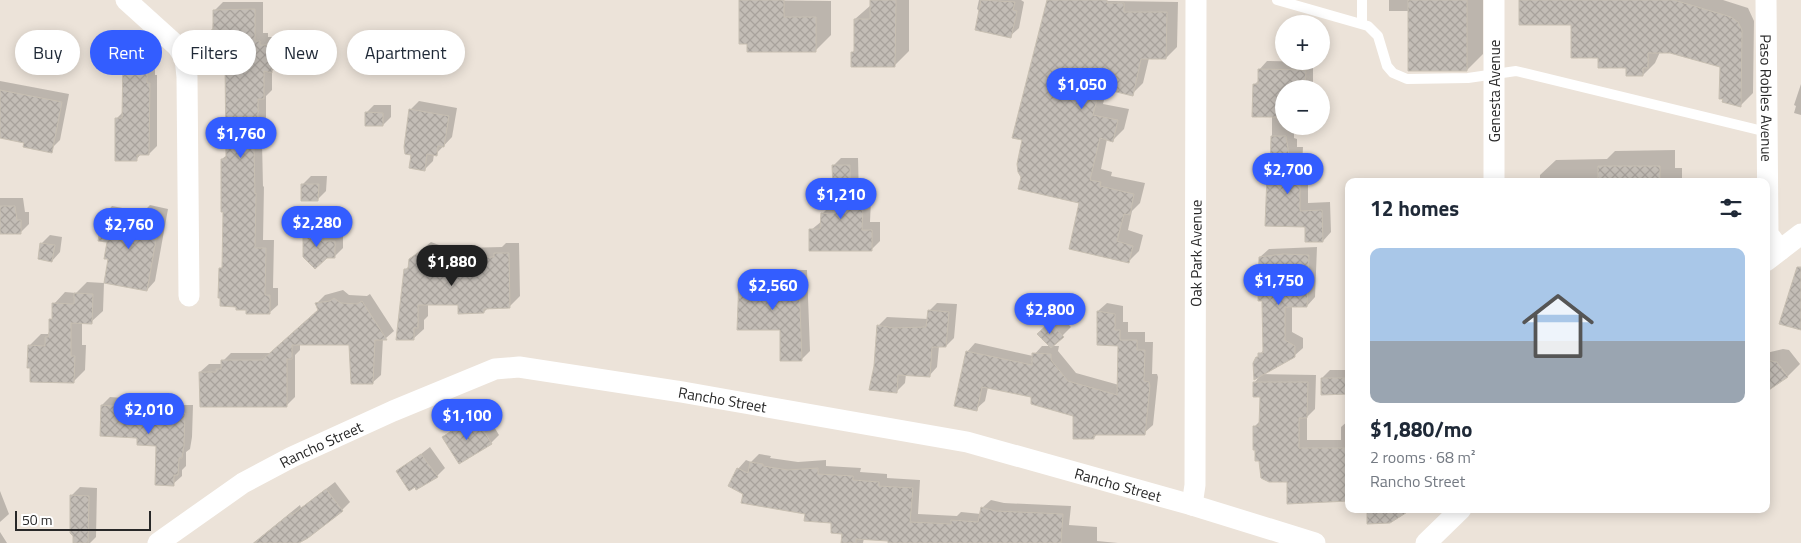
<!DOCTYPE html>
<meta charset="utf-8">
<style>
body{margin:0;font-family:"Titillium Web",sans-serif;background:#f2f2f3;color:#1f2937;height:100vh;display:flex;flex-direction:column;font-size:19px;white-space:nowrap}
*{box-sizing:border-box;margin:0}
p{font-size:16px;color:#747a83}
.icon{flex:none;width:28px;height:28px;fill:none;stroke:currentColor;stroke-width:2;stroke-linecap:round;stroke-linejoin:round}
.map{position:relative;flex:1;overflow:hidden}
.sheet{position:absolute;left:1345px;top:178px;width:425px;height:335px;display:flex;flex-direction:column;background:#fff;border-radius:10px;box-shadow:0 2px 12px #0003}
.sheet>*{flex:none}
.top-card{position:absolute;left:15px;top:30px;width:475px;height:45px;display:flex;gap:10px}
.controls{position:absolute;left:1275px;top:15px;display:grid;gap:10px}
.controls a{display:grid;place-items:center;width:55px;height:55px;border-radius:50%;background:#fff;box-shadow:0 2px 12px #0003;font-size:25px}
.scale{position:absolute;left:15px;bottom:12px;width:136px;box-sizing:border-box;padding-left:5px;border:2px solid #282828;border-top:0;font-size:14px;line-height:18px;white-space:nowrap;color:#282828;-webkit-text-stroke:4px #fff;paint-order:stroke}
.price{position:absolute;translate:-50% -42px;padding:0 11px;border-radius:18px;background:#335dff;color:#fff;font-size:16px;line-height:32px;filter:drop-shadow(0 1px 2px #0008)}
.price::after{content:'';position:absolute;left:50%;top:30px;width:15px;height:11px;margin-left:-8px;background:inherit;clip-path:polygon(0 0,100% 0,50% 100%)}
.price.selected{background:#222;color:#fff}
ul{padding:0;list-style:none}
li{display:grid;align-content:center;gap:10px;height:265px;padding:0 25px}
li+li{border-top:1px solid #e0e1e3}
li span{display:grid;place-items:center;height:155px;border-radius:10px;color:#555}
li>.icon{margin-inline-start:auto}
span .icon{width:90px;height:90px;fill:#fffc;stroke-width:1}
li b{font-size:21px}
h2{display:flex;justify-content:space-between;align-items:center;height:60px;padding:0 25px;font-size:21px}
.tag{padding:0 18px;border-radius:22px;background:#fff;box-shadow:0 2px 12px #0003;font-size:18px;line-height:45px}
.tag.selected{background:#335dff;color:#fff}
.map>svg:first-child{display:block}
</style>
<div class="map">
<svg width="1801" height="543" viewBox="0 0 1801 543">
<defs>
<pattern id="building-cross-hatch" width="8" height="8" patternUnits="userSpaceOnUse" patternTransform="scale(1.25)"><rect width="8" height="8" fill="#c3bdb6"/><path d="M0 0l8 8M0 8l8-8" fill="none" stroke="#a8a29c"/></pattern>
</defs>
<rect width="100%" height="100%" fill="#ece3d9"/>
<path fill="#0003" d="M741 0 831 1V35L815 51Z
M871 0H909V51L895 65 853 52 855 49V19L871 5Z
M979 0H1021L1024 2 1019 28 1010 36 977 9Z
M1048 0 1178 2 1177 47 1166 58H1149L1143 83 1132 94 1107 88 1103 104 1129 109 1124 129 1113 140 1107 139 1101 169 1112 172 1111 176 1145 183 1140 203 1132 211 1128 230 1143 235 1139 251 1128 262 1081 203Z
M1389 0H1483V54L1467 70 1409 11H1389Z
M1519 0H1723L1748 8 1754 21 1753 93 1741 105 1721 66 1670 52H1660L1655 63 1643 75 1599 57 1572 24Z
M223 2H263V33H268V37H280V63L272 71V90L266 96V137L262 141 263 187 264 186 263 240H274L273 288H278V305L269 313 247 309 220 269 223 266 224 211 222 159 227 155 226 58H210L214 11Z
M132 51H155V75H157V146L149 154H141L136 160 117 118 124 111V59Z
M1267 61 1313 62V89H1284V126H1294V138L1297 139V147H1303L1302 166 1308 168V203L1330 202 1331 232 1323 241 1306 226 1269 176 1272 173V116L1254 85 1259 80V70Z
M0 81 69 94 60 140 52 148 0 136Z
M1801 84V115L1794 113 1796 106 1794 105Z
M419 101 457 108 452 137 436 154H434L433 161 424 170 413 154 410 110Z
M374 105H391V117L383 125 366 113Z
M1675 150V168H1682V181H1540V175L1556 160 1607 159 1615 151Z
M841 158H858L859 198 871 199 870 222H880V241L871 250 811 230 822 221V214L830 206H835L833 166Z
M311 176H327L326 191 318 199 302 185Z
M0 198H23L25 212H29V224L21 232 0 233Z
M150 205 168 209 155 281 147 290 110 258 104 215 112 206 143 212Z
M313 221H330V233H343V248L334 257 304 230Z
M50 235 62 237 60 252 52 261 42 243Z
M431 242 439 245 462 246V248L502 247 506 243H519L520 296 510 306 488 308 484 312 459 304H428V316L424 320V329L413 339 405 270 410 265V259Z
M1317 247 1315 297 1307 306H1292V332L1303 338V348L1294 356 1262 374 1316 375 1315 409 1307 417V440H1341V427L1349 420V500L1288 481 1260 460 1254 427 1260 421 1261 396 1254 383 1260 376 1257 358 1265 348 1260 257 1269 249Z
M749 270H807L810 351 801 360 781 328 740 279Z
M87 282 104 283 103 311 91 322H82V345H86L85 370 73 382 29 346 41 334H50L54 304 65 292 76 293Z
M343 290 349 295 367 296 370 294 394 331 386 338H383L381 375 372 383 350 371V343H300V350L295 355V397L287 405 200 372 209 364H223V361L231 353H271L320 310 317 303 325 295Z
M937 303 957 304 954 338 946 346H939L937 367 929 376 906 374 905 383 897 391 875 366 878 326 887 317 928 319 929 311Z
M1107 303 1123 306V322H1128V332H1145V342H1153L1152 374H1157L1158 377 1153 425 1144 433H1098L1094 438 1074 415 1032 396 988 387 985 401 976 409 967 352 975 343 1033 356 1042 346H1050L1047 326 1059 315 1071 327 1052 346H1059L1058 351 1076 373 1119 385V344H1098V311Z
M1783 349 1789 350 1800 364 1788 376 1766 390V353Z
M1330 370H1349V393L1322 378Z
M110 397 179 402V405H193L192 437 190 449 186 452V466L182 470V476L173 484 157 444 139 437 102 405Z
M484 410 499 435 491 443 444 438 452 429Z
M430 447 445 468 437 476 415 486 398 472Z
M759 454 771 456 770 458 798 462 826 460V466L861 468 860 472 887 474V478L920 480 918 514 957 516 961 512 981 514 982 508 991 500 1004 503 1071 506 1069 525 1097 527V541L1118 543H889V540L864 538 863 543H843V533L833 522 744 493 738 469 746 460 751 462Z
M335 482 350 502 342 510 298 543H253L300 505 301 508Z
M80 487 97 488 96 537 90 543H74L71 496Z
M0 491 9 514 0 522Z
M0 532 7 543H0Z"/>
<path fill="url(#building-cross-hatch)" stroke="#c7bfb2" d="M739 0H784V17H816V52H747V44H739Z
M870 0H896L895 67H851V52H854V19H870Z
M981 0 1015 2 1013 10 1017 11 1011 38 975 30Z
M1047 0H1107V3H1124V12H1167L1166 59H1141L1133 96 1100 88 1093 115 1118 120 1113 142 1100 138 1090 180 1101 182 1100 186 1134 194 1130 215 1124 214 1117 241 1133 246 1129 263 1069 249 1079 203 1018 189 1021 177 1018 172 1017 164 1022 140 1012 138Z
M1408 0H1467V71H1408Z
M1519 0H1674L1731 17 1738 22 1742 30 1741 107 1722 102 1723 99H1719L1720 67 1670 53H1648V68H1643V76H1626V68H1598V58H1571V25H1519Z
M255 9V41H260V45H272V73L264 71V99H258V147H254L255 194 256 193 255 248H266L265 295H270V314H246V310H236V307L220 306V298H218L219 268H222L223 212H221V159H226L225 60H209V40L211 30H213V10Z
M123 59H147V83H150L149 155H137V161H115V118H122Z
M1258 69 1306 70 1305 89H1284V117H1252L1253 84H1258Z
M0 90 62 102 52 153 23 147 24 143 0 138Z
M409 109 449 116 444 147 438 146 437 156 427 154 425 171 409 168 411 155 405 154 404 147Z
M365 112 383 113V126H365Z
M1271 136H1286L1289 155H1295L1294 174H1299L1300 177V211L1322 210 1323 242H1305V227L1265 226 1267 176H1270Z
M832 165H850L851 206 863 207 862 230H872V251H809V229H820L821 213 834 214Z
M1598 166H1660V181H1598Z
M301 184H319L318 201H301Z
M0 206H15L17 220H21V234H0Z
M140 213 160 217 147 291 104 283 108 259H104L107 242 98 241 103 214 139 221Z
M303 229H322V241H335V258H327L315 269 303 257Z
M40 243 55 245 52 262 38 259Z
M419 252 428 255 452 256V258L494 257V253H509L510 308 484 309V313L458 314V305H418V328H414V340H396L404 269H408L409 259Z
M1283 254 1309 255 1307 307H1285V340L1295 346V357L1254 380 1253 363 1256 357H1258V353H1263L1262 301H1258L1259 257Z
M1797 267H1801V330L1779 324Z
M739 278H799L802 361H780V330H737Z
M74 293 93 294 92 324 71 323V356H75L74 383 30 382V368H27L28 345 45 346V337H48L49 332V319H52V303L74 304Z
M334 298 341 303 357 304 362 301 387 340H375L373 384H351L349 345H292V359H287V407H200L199 372H216V369H221V360H262L318 310 315 303 330 301Z
M928 310 949 312 946 347H932L930 377 898 375 897 393 869 390 874 366 877 325 893 328 926 327Z
M1097 311 1115 314V330H1120V340H1137V350H1145L1144 381 1149 382 1150 386 1145 435H1094V439H1073V416L1031 404V397L982 387 977 411 954 406 966 351 1032 365V353L1051 354V360L1068 381 1117 395 1118 346 1097 345Z
M1050 322 1064 337 1051 348 1037 334Z
M1766 360 1777 362 1788 377 1766 392Z
M1321 378H1349V394L1321 395Z
M1253 382H1308L1307 418H1299V448H1349V501L1287 504V482H1269L1261 478 1259 461H1255V450H1253V426H1259L1260 397H1253Z
M101 405 172 410V413H185L184 446 182 458H179L178 475H174V486L155 485 156 446 137 445V438L100 436Z
M475 417 492 444 459 464 442 437Z
M421 454 438 477 416 490 415 487 409 491 396 471Z
M750 462 763 464V466L788 470 818 468V474L853 476V480L879 482V486L913 488 910 522 951 524V520L978 522 981 507 995 511 1063 514 1061 543H888V541L856 539V543H841L842 534 831 533V523L804 521 805 514 741 503 743 494 728 486 737 468 748 473Z
M326 489 343 511 308 538 299 543H254L291 513 292 515Z
M70 495 89 496 88 543H73V536L70 533Z
M1367 509H1412L1390 523 1367 524Z"/>
<g fill="none" stroke-linecap="round" stroke-linejoin="round">
<path stroke="#fff" stroke-width="10" d="M1277 0 1368 26 1378 36 1387 66 1393 73 1407 79 1468 78 1516 71 1767 132
M1362 24V0"/>
<g stroke="#fff" stroke-width="21">
<path d="M126 0 177 46 185 58 187 77 189 296"/>
<path d="M1494 0V181"/>
<path id="s1" d="M1766 0 1768 234 1780 250"/>
<path d="M1766 261 1801 234"/>
<path id="s2" d="M1192 505 1195 485 1196 0"/>
<path id="s3" d="M158 543 243 483 292 457 393 411 495 369 519 367 682 392 967 442 1192 505 1315 543"/>
<path d="M1426 543 1461 509"/>
</g>
</g>
<g text-anchor="middle" dominant-baseline="central" stroke-width="4" stroke-linejoin="round" paint-order="stroke">
<g font-size="15" fill="#282828" stroke="#fff">
<text transform="translate(1494 91) rotate(-90)">Genesta Avenue</text>
<text stroke="none"><textPath href="#s1" startOffset="98">Paso Robles Avenue</textPath></text>
<text stroke="none"><textPath href="#s2" startOffset="252">Oak Park Avenue</textPath></text>
<text stroke="none"><textPath href="#s3" startOffset="611">Rancho Street</textPath></text>
<text stroke="none"><textPath href="#s3" startOffset="191">Rancho Street</textPath></text>
<text stroke="none"><textPath href="#s3" startOffset="1016">Rancho Street</textPath></text>
</g>
</g>
</svg>
<div class="controls">
<a>+</a>
<a>−</a>
</div>
<div class="scale">50 m</div>
<b class="price" style="left:1082px;top:110px">$1,050</b>
<b class="price" style="left:241px;top:159px">$1,760</b>
<b class="price" style="left:1288px;top:195px">$2,700</b>
<b class="price" style="left:841px;top:220px">$1,210</b>
<b class="price" style="left:317px;top:248px">$2,280</b>
<b class="price" style="left:129px;top:250px">$2,760</b>
<b class="price selected" style="left:452px;top:287px">$1,880</b>
<b class="price" style="left:1279px;top:306px">$1,750</b>
<b class="price" style="left:773px;top:311px">$2,560</b>
<b class="price" style="left:1050px;top:335px">$2,800</b>
<b class="price" style="left:149px;top:435px">$2,010</b>
<b class="price" style="left:467px;top:441px">$1,100</b>
<div class="top-card">
<a class="tag">Buy</a>
<a class="tag selected">Rent</a>
<a class="tag">Filters</a>
<a class="tag">New</a>
<a class="tag">Apartment</a>
</div>
<section class="sheet">
<h2>12 homes<svg class="icon" aria-label="filters" viewBox="0 0 24 24"><path d="M4 7h16M4 17h16"/><circle cx="9" cy="7" r="2"/><circle cx="15" cy="17" r="2"/></svg></h2>
<ul>
<li><span style="background:linear-gradient(#a9c7e8 60%,#9aa5b1 0)"><svg class="icon" aria-label="home" viewBox="0 0 24 24"><path d="M3 11l9-7 9 7M6 9v11h12V9"/></svg></span><div><b>$1,880/mo</b><p>2 rooms · 68 m²</p><p>Rancho Street</p></div></li>
</ul>
</section>
</div>
